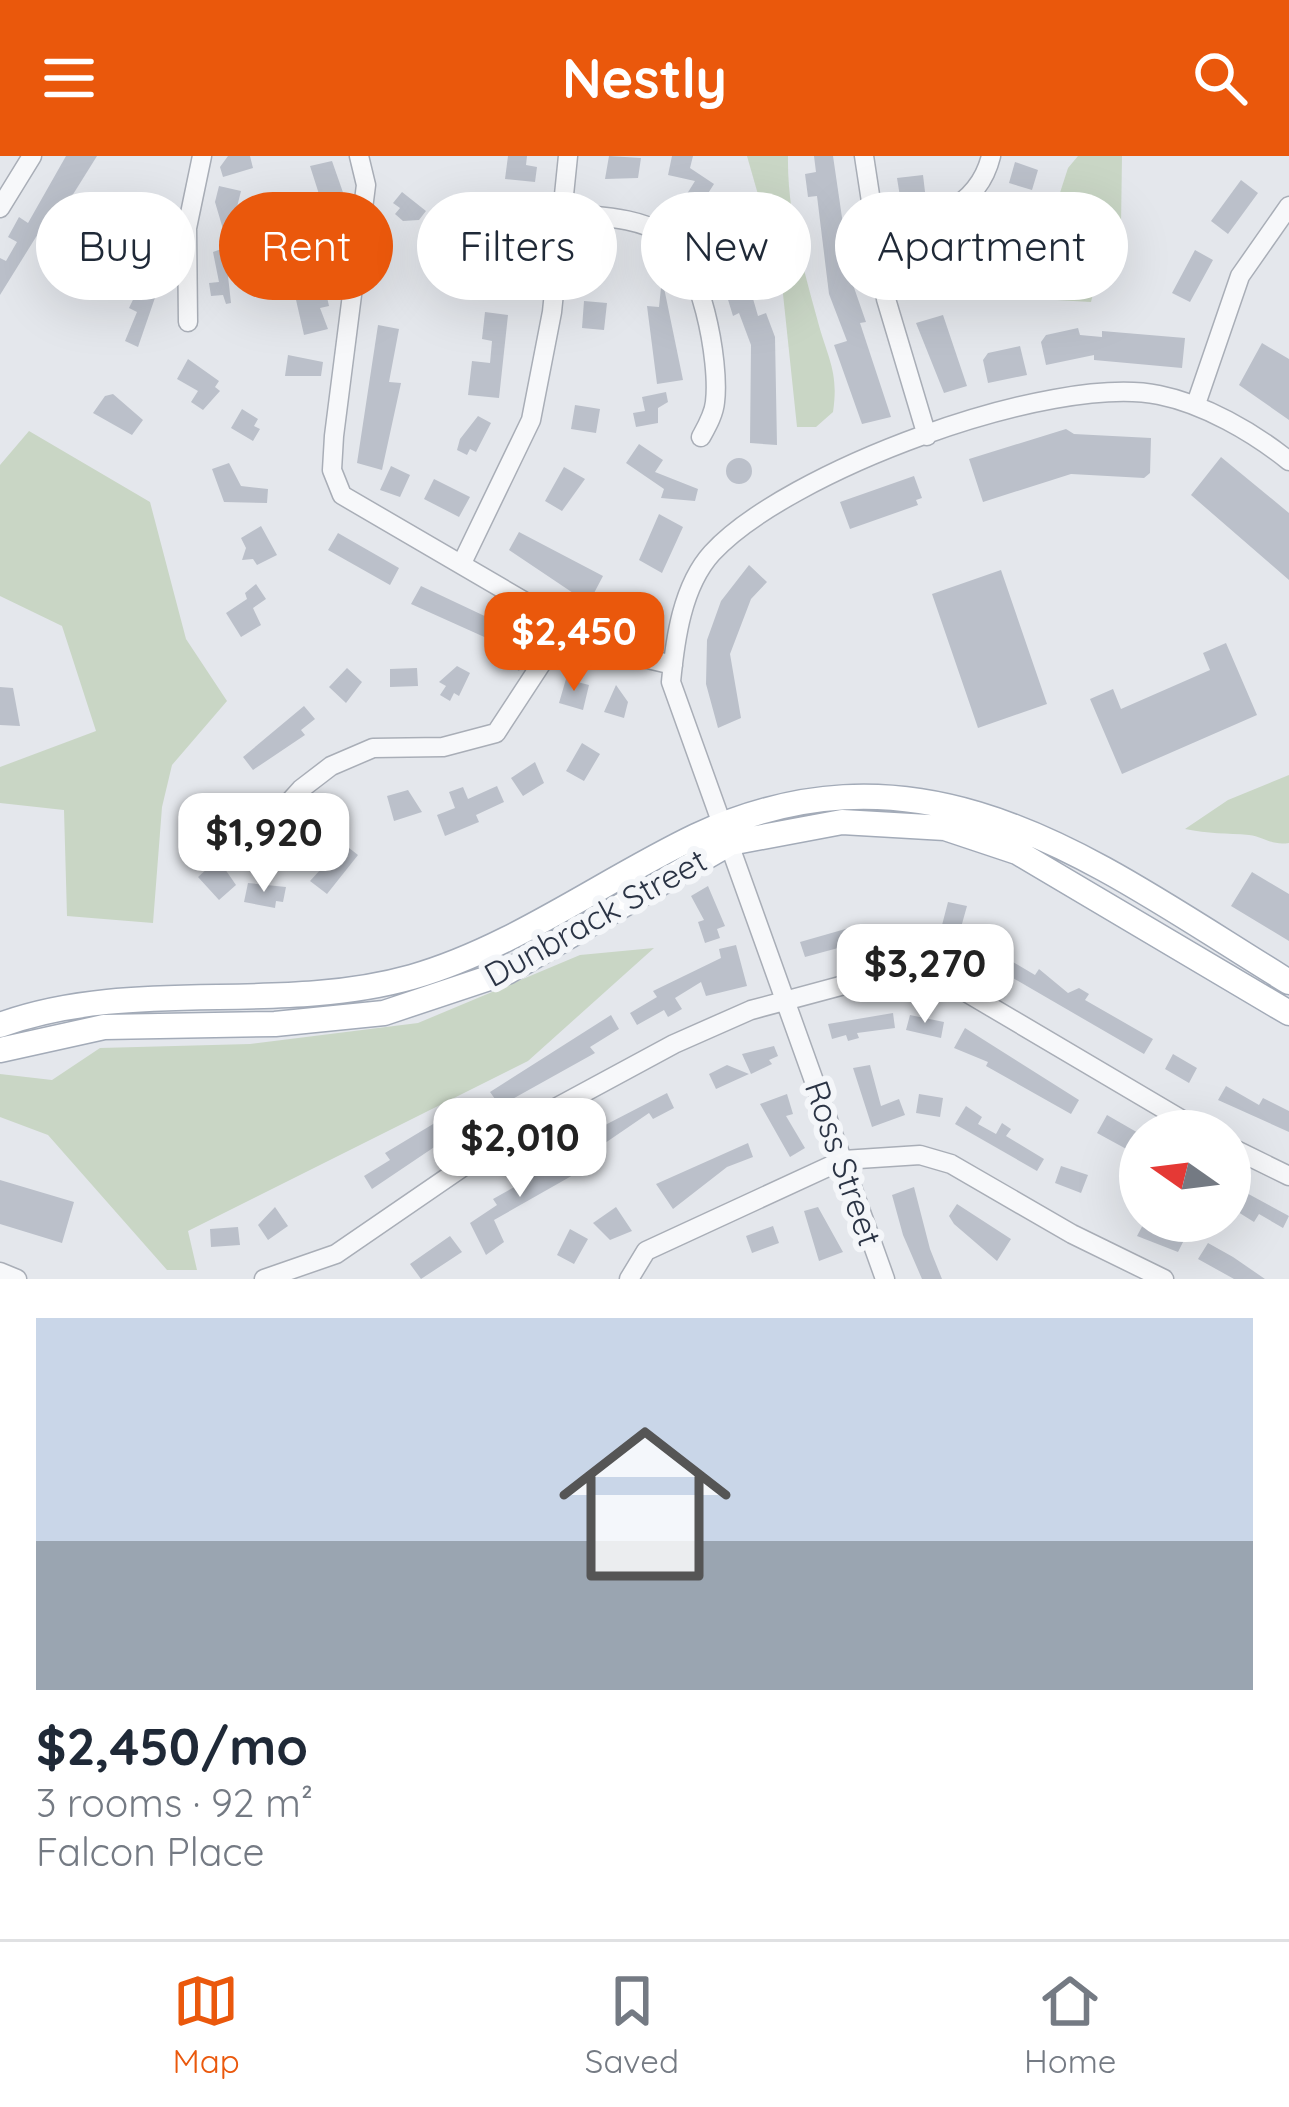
<!DOCTYPE html>
<meta charset="utf-8">
<style>
body{margin:0;font-family:Quicksand,sans-serif;background:#f2f2f3;color:#1f2937;height:100vh;display:flex;flex-direction:column;font-size:45px;white-space:nowrap}
*{box-sizing:border-box;margin:0}
p{font-size:39px;color:#747a83}
.icon{flex:none;width:66px;height:66px;fill:none;stroke:currentColor;stroke-width:2;stroke-linecap:round;stroke-linejoin:round}
.map{position:relative;height:1123px;overflow:hidden}
.side{display:flex;flex-direction:column;background:#fff;flex:1}
.side>*{flex:none}
.banner{position:absolute;left:36px;top:36px;width:1218px;height:108px;display:flex;gap:24px}
.needle{width:78px;rotate:284deg}
.buttons{position:absolute;left:1119px;top:954px;display:grid;gap:24px}
.buttons a{display:grid;place-items:center;width:132px;height:132px;border-radius:50%;background:#fff;box-shadow:0 12px 48px #0002;font-size:60px}
.price{position:absolute;translate:-50% -102px;padding:0 27px;border-radius:24px;background:#fff;color:#222;font-size:39px;line-height:78px;filter:drop-shadow(0 3px 6px #0008)}
.price::after{content:'';position:absolute;left:50%;top:72px;width:36px;height:27px;margin-left:-18px;background:inherit;clip-path:polygon(0 0,100% 0,50% 100%)}
.price.active{background:#ea580c;color:#fff}
ul{padding:0;list-style:none}
li{display:grid;align-content:center;gap:24px;height:636px;padding:0 36px}
li span{display:grid;place-items:center;height:372px;border-radius:0px;color:#555}
li>.icon{margin-inline-start:auto}
span .icon{width:216px;height:216px;fill:#fffc;stroke-width:1}
li b{font-size:51px}
.pill{padding:0 42px;border-radius:54px;background:#fff;box-shadow:0 12px 48px #0002;font-size:42px;line-height:108px}
.pill.active{background:#ea580c;color:#fff}
header{display:flex;justify-content:space-between;align-items:center;height:156px;padding:0 36px;background:#ea580c;color:#fff;font-size:54px;font-weight:700}
.tabs{display:flex;justify-content:space-around;align-items:center;height:168px;border-top:3px solid #e0e1e3;background:#fff;font-size:33px;color:#747a83}
.tabs a{display:grid;justify-items:center;gap:6px}
.tabs .active{color:#ea580c}
.map>svg:first-child{display:block}
</style>
<header><svg class="icon" aria-label="menu" viewBox="0 0 24 24"><path d="M4 6h16M4 12h16M4 18h16"/></svg>Nestly<svg class="icon" aria-label="search" viewBox="0 0 24 24"><circle cx="10" cy="10" r="6"/><path d="M15 15l6 6"/></svg></header>
<div class="map">
<svg width="1289" height="1123" viewBox="0 0 1289 1123">
<rect width="100%" height="100%" fill="#e4e7ec"/>
<path fill="#c9d6c5" d="M747 0H788C787 57 803 111 818 166 828 203 839 216 833 256L816 271H797L781 119Z
M1078 0H1122L1121 70 1100 109 1091 146 1056 144 1011 130 1046 80 1068 12Z
M29 275 150 346 186 483 227 545 172 609 162 651 153 767 67 760 64 654 0 647V611L96 575 62 470 0 440V309Z
M1289 619V687C1272 690 1265 681 1249 679 1227 677 1208 678 1185 673L1228 644Z
M654 792 528 905 188 1075 197 1114H167L48 979 0 961V918L52 924 100 892 250 888 418 867 580 799Z"/>
<path fill="#bbc0ca" d="M66 0H97L57 64 49 60 0 139V102L6 105 17 86 8 81 19 61 28 67Z
M228 0H250L253 12 223 21 220 11Z
M508 0H527L526 9 537 11 535 26 505 23Z
M609 0 641 2 638 22 605 23Z
M672 0H693L690 12 714 28 700 50 685 41 695 25 668 19Z
M814 0H833L851 123 866 166 860 167 891 261 862 268 834 189 847 185 829 138 817 40 808 41 805 18 816 16Z
M332 5 346 45 325 57 310 10Z
M1015 6 1038 14 1032 34 1009 27Z
M923 19 926 44 901 47 897 22Z
M1241 24 1258 37 1228 78 1211 65Z
M219 30 241 35 234 63 245 61 247 75 225 80 215 46Z
M402 36 426 55 419 64 403 65 395 58 400 52 393 47Z
M1005 37 1024 50 1011 69 992 55Z
M728 56 758 160 766 157 775 181 777 289 750 287 751 189 739 157 733 160 704 65Z
M494 60 525 62 521 83 491 80Z
M328 65 333 85 324 87 332 117 322 119 329 150 320 152 328 173 304 179 294 135 311 131 304 107 317 104 309 69Z
M969 82a13 13 0 1 1 26 0a13 13 0 1 1-26 0Z
M953 88 965 114 944 124 932 99Z
M227 91 233 109 227 111 231 147 226 148 223 139 211 140 209 127 219 126 213 96Z
M1195 94 1213 104 1190 146 1172 137Z
M135 95 167 107 138 191 125 185 137 156 129 152 145 119 127 113Z
M499 105 516 107 513 134 495 132Z
M662 122 683 224 657 228 647 150 659 151Z
M584 145 607 147 604 174 582 172Z
M485 156 508 159 499 242 468 239 472 205 490 207 492 185 482 183Z
M943 159 967 230 944 237 916 167Z
M378 169 399 173 389 226 401 227 382 314 357 307Z
M1078 172 1080 179 1102 181V175L1185 182 1182 212 1094 204V199L1046 209 1041 186 1046 179Z
M1262 187 1289 203V264L1239 229Z
M1020 190 1027 219 988 227 983 204 988 197Z
M288 199 323 206 321 220H285Z
M188 203 219 225 215 231 220 235 203 254 191 246 198 235 177 223Z
M666 236 668 246 658 252V267L636 271 633 257 645 255 642 241Z
M113 238 143 264 132 279 93 257 105 240Z
M575 249 600 253 596 277 571 273Z
M242 253 258 263 254 270 260 273 253 285 231 272Z
M478 260 491 267 476 296 470 293 467 299 457 294 460 283Z
M1066 273 1074 278 1151 282 1150 317 1144 322 1071 318 983 346 969 303Z
M639 288 663 304 655 316 698 333 695 345 661 342 664 333 626 307Z
M1221 301 1289 357V424L1191 339Z
M726 315a13 13 0 1 1 26 0a13 13 0 1 1-26 0Z
M229 307 241 330 268 333 267 347 224 346 212 313Z
M391 310 410 319 400 341 380 334Z
M564 311 585 323 562 355 545 345Z
M914 320 922 342 916 344 918 349 850 373 840 346Z
M434 323 470 341 459 361 424 343Z
M659 358 683 371 662 417 639 404Z
M261 370 277 399 257 409 253 403 242 404 246 392 241 382Z
M519 376 603 420 593 439 585 445 509 394Z
M338 377 399 412 390 429 328 394Z
M749 409 767 426 751 443 730 498 741 562 718 572 706 528 707 484 721 445Z
M1001 414 1047 548 978 572 932 438Z
M256 428 266 443 253 452 261 469 241 481 226 457 247 443 245 437Z
M421 430 491 463 487 470 514 486 509 495 525 504 519 515 486 493 491 484 411 448Z
M616 436 645 454 635 471 606 453Z
M1226 487 1257 559 1122 618 1090 543 1113 533 1121 553 1210 514 1203 497Z
M457 510 470 517 459 540 454 537 450 545 440 539 446 530 439 526Z
M347 512 362 526 346 547 329 531Z
M417 512 418 530 390 531V513Z
M566 523 589 529 583 554 559 547Z
M616 529 628 546 624 562 604 556Z
M0 531 13 532 20 570 0 569Z
M304 550 315 563 301 574 305 579 253 614 243 601Z
M582 587 600 598 584 625 566 615Z
M535 606 544 627 523 640 511 622Z
M497 630 504 646 476 659 479 666 445 680 437 659 455 652 449 636 463 631 468 643Z
M408 634 422 656 394 665 387 640Z
M187 666H205V695H187Z
M344 688 358 699 327 738 310 725Z
M218 703 236 729 219 744 198 721Z
M1252 716 1289 738V785L1231 750Z
M248 727 286 731 283 746 276 745 275 752 244 746Z
M708 730 725 770 717 773 720 782 705 787 698 766 704 764 691 740Z
M948 746 967 750 960 775 1035 819 1039 813 1068 837 1079 832 1089 838 1085 844 1153 883 1144 898 968 796 942 785 941 790 919 788 915 771 941 773Z
M856 770 860 786 805 801 800 786Z
M736 789 747 830 706 840 701 826 675 842 682 853 668 861 664 854 637 869 630 857 657 841 653 835 721 802 719 793Z
M893 857 895 872 857 877 859 882 848 885 846 879 832 883 828 868Z
M611 859 619 873 590 891 595 897 500 950 490 936Z
M910 859 944 866 941 882 906 874Z
M965 872 1079 944 1071 958 986 910 988 906 954 892Z
M774 890 778 900 769 904 772 908 751 918 742 898Z
M1173 898 1197 912 1189 927 1165 913Z
M727 909 749 918 716 933 709 918Z
M870 909 881 950 899 943 905 959 872 971 853 912Z
M1226 930 1259 949 1263 942 1289 955V976L1218 944Z
M667 937 674 952 653 963 649 957 589 998 580 982Z
M787 938 793 958 786 960 805 992 790 1001 760 948Z
M919 938 943 942 940 961 916 957Z
M463 950 473 965 372 1033 364 1020 390 1004 385 997Z
M966 950 982 961 978 968 996 978 1002 967 1011 973 1006 980 1044 1003 1037 1015 955 968Z
M1107 959 1140 978V1009L1127 1002 1130 995 1097 977Z
M748 987 753 1001 727 1011 673 1053 656 1028Z
M573 998 582 1014 494 1064 504 1086 486 1099 470 1067 497 1049 493 1043Z
M1061 1010 1088 1019 1081 1037 1055 1027Z
M0 1024 74 1046 62 1087 0 1068Z
M1230 1028 1289 1060 1283 1072 1259 1058 1254 1066 1238 1056 1241 1050 1230 1045Z
M914 1031 930 1093 942 1123H922L903 1079 892 1039Z
M957 1048 1011 1083 997 1105 954 1068 949 1060Z
M275 1051 288 1070 268 1084 258 1069Z
M616 1051 632 1075 610 1084 593 1067Z
M818 1051 843 1096 819 1105 804 1055Z
M1145 1065H1160L1185 1082 1178 1096 1137 1080Z
M773 1070 779 1087 752 1097 746 1080Z
M238 1071 240 1089 211 1091 210 1073Z
M570 1073 588 1083 574 1108 557 1099Z
M450 1080 462 1096 421 1123 410 1108Z
M1208 1087 1233 1101 1265 1123H1234L1198 1103Z"/>
<g fill="none" stroke-linecap="round" stroke-linejoin="round">
<g stroke="#a9aeb7" stroke-width="21">
<path id="minor" d="M359 0 366 29 334 280 332 314 342 339 606 493 673 509
M864 0 886 143 927 280
M0 52 32 0
M563 56C596 61 634 60 664 78 701 101 720 206 715 246 714 258 707 270 701 281
M874 77C924 66 977 57 991 0
M188 166 187 72 202 0
M1196 248 1240 120 1289 50
M462 407 531 264 552 156 568 0
M265 673 301 633 331 610 373 592 443 591 496 577 566 470
M1230 991 1289 1020
M0 1116 17 1123
M264 1123 336 1098 524 969 674 888 751 854 859 825 896 820 959 832 1201 975
M629 1123 646 1095 843 1004 920 999 951 1008 1072 1078 1164 1123
M885 1123 671 526C675 484 682 430 712 397 786 316 1051 217 1159 239 1204 248 1253 276 1289 305"/>
</g>
<g stroke="#a3abb8" stroke-width="27">
<path id="major" d="M0 869C132 821 277 859 412 821 513 792 602 725 696 680 930 572 1098 709 1289 826
M0 894 104 871 275 868 384 857 507 816 730 687 842 666 945 672 1017 696 1289 857"/>
</g>
<use href="#minor" stroke="#f7f8fa" stroke-width="18"/>
<use href="#major" stroke="#fff" stroke-width="24"/>
</g>
<g text-anchor="middle" dominant-baseline="central" stroke-width="12" stroke-linejoin="round" paint-order="stroke">
<g font-size="33" fill="#2b3445" stroke="#f4f6f9">
<text transform="translate(595 761) rotate(-29)">Dunbrack Street</text>
<text transform="translate(844 1007) rotate(71)">Ross Street</text>
</g>
</g>
</svg>
<div class="buttons">
<a><svg class="needle" viewBox="-14 -14 28 28"><path d="M0-13l5 13h-10z" fill="#e53935"/><path d="M0 13l5-13h-10z" fill="#747a83"/></svg></a>
</div>
<b class="price active" style="left:574px;top:538px">$2,450</b>
<b class="price" style="left:264px;top:739px">$1,920</b>
<b class="price" style="left:925px;top:870px">$3,270</b>
<b class="price" style="left:520px;top:1044px">$2,010</b>
<div class="banner">
<a class="pill">Buy</a>
<a class="pill active">Rent</a>
<a class="pill">Filters</a>
<a class="pill">New</a>
<a class="pill">Apartment</a>
</div>
</div>
<section class="side">
<ul>
<li><span style="background:linear-gradient(#c9d6e8 60%,#9aa5b1 0)"><svg class="icon" aria-label="home" viewBox="0 0 24 24"><path d="M3 11l9-7 9 7M6 9v11h12V9"/></svg></span><div><b>$2,450/mo</b><p>3 rooms · 92 m²</p><p>Falcon Place</p></div></li>
</ul>
</section>
<nav class="tabs">
<a class="active"><svg class="icon" aria-label="map" viewBox="0 0 24 24"><path d="M3 6l6-2 6 2 6-2v14l-6 2-6-2-6 2zM9 4v14M15 6v14"/></svg>Map</a>
<a><svg class="icon" aria-label="saved" viewBox="0 0 24 24"><path d="M7 4h10v16l-5-4-5 4z"/></svg>Saved</a>
<a><svg class="icon" aria-label="home" viewBox="0 0 24 24"><path d="M3 11l9-7 9 7M6 9v11h12V9"/></svg>Home</a>
</nav>
